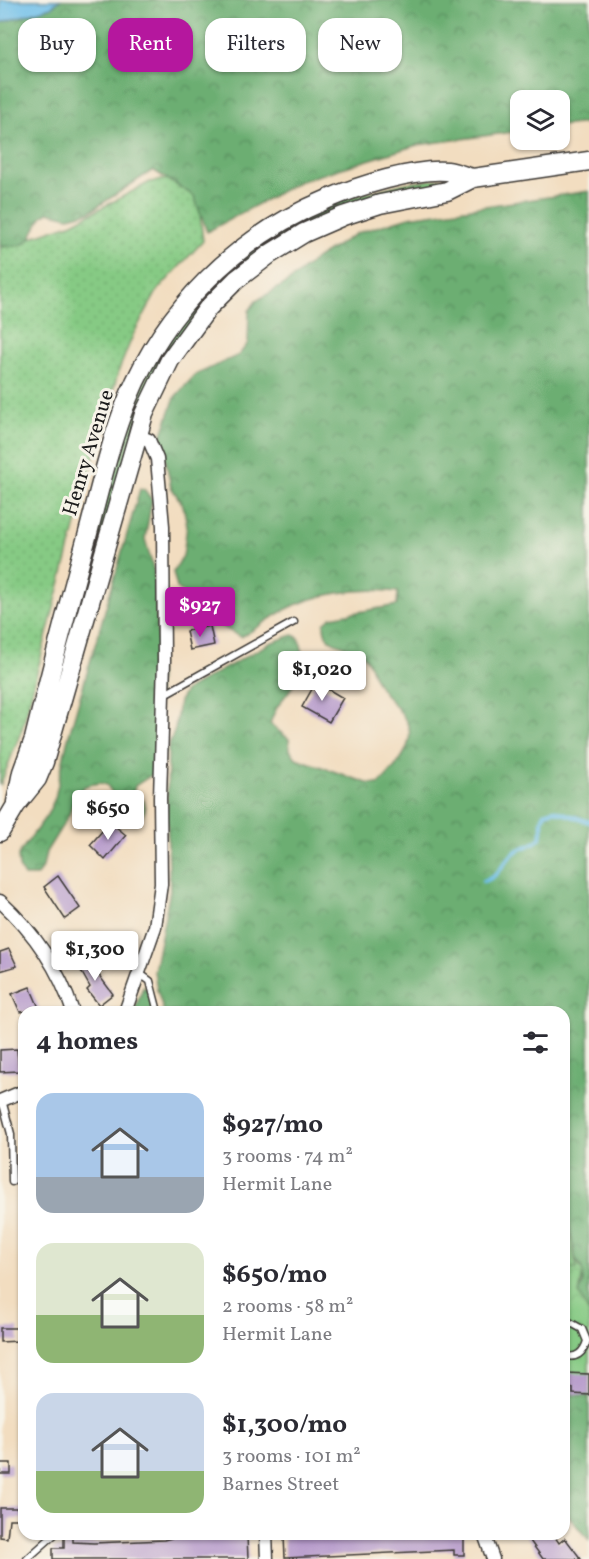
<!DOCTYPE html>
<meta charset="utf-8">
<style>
body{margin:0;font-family:Vollkorn,serif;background:#f7f7f7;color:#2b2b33;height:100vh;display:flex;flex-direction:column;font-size:22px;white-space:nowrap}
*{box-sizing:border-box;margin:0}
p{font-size:20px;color:#7c7c81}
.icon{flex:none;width:33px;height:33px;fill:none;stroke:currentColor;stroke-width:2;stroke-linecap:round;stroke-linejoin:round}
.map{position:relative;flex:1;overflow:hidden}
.details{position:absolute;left:18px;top:1006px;width:552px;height:534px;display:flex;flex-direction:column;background:#fff;border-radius:18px;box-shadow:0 2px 4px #0004}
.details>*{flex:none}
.top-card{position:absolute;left:18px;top:18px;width:554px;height:54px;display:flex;gap:12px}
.controls{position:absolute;left:510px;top:90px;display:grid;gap:12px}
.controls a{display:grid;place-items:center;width:60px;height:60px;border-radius:12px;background:#fff;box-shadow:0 2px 4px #0004;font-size:30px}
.price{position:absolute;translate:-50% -51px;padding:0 14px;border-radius:6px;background:#fff;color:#222;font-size:20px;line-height:39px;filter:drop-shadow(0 2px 3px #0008)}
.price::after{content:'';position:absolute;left:50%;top:36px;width:18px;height:14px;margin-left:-9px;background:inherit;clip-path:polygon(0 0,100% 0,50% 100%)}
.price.selected{background:#b5179e;color:#fff}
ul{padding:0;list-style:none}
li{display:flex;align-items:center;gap:18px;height:150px;padding:0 18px}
li span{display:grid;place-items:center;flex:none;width:168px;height:120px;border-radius:18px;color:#555}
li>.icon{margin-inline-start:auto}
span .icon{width:72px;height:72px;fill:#fffc;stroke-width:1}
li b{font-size:26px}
h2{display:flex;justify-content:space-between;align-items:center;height:72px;padding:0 18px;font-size:26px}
.chip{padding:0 21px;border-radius:18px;background:#fff;box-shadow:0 2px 4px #0004;font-size:21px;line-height:54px}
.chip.selected{background:#b5179e;color:#fff}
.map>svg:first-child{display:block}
</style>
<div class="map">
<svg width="589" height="1559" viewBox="0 0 589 1559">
<defs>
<pattern id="grass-dots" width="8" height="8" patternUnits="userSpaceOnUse" patternTransform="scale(1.5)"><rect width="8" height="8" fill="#86ca84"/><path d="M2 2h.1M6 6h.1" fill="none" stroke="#73ad71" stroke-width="1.8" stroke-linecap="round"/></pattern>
<pattern id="forest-crowns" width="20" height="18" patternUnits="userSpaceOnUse" patternTransform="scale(1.5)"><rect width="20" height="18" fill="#6cae72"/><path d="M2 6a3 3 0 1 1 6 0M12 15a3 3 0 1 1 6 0" fill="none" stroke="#588d5d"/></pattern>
<pattern id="park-crowns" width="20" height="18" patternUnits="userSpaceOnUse" patternTransform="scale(1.5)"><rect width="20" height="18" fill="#86ca84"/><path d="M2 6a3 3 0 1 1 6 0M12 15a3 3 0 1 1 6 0" fill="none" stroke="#73ad71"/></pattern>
</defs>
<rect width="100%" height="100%" fill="#f7f3e8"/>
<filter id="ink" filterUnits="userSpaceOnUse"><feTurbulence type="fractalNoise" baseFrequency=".0167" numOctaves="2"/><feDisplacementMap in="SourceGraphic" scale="12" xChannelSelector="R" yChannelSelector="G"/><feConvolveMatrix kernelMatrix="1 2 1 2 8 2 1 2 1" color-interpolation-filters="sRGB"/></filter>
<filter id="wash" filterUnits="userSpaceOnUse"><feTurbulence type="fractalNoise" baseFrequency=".008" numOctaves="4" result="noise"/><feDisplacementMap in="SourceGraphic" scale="24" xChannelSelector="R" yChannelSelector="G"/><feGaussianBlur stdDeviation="1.35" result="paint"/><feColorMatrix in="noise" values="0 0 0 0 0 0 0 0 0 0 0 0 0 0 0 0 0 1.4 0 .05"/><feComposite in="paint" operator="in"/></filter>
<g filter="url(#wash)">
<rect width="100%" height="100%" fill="#f2ddc0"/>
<path fill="url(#grass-dots)" stroke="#517350" stroke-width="1.5" d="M179 177 188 179 199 206 203 241 158 290 133 335 119 370 94 456 22 729 0 786V248L73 223 150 182Z
M450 178 453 181 311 223 165 356 63 680 35 757 123 430 154 358 201 295 265 239 341 200 406 183Z"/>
<path fill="url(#forest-crowns)" stroke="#446547" stroke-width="1.5" d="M60 0H589V123L560 126V100H520V131L417 145 300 181 207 232 194 196 153 170 89 212 69 217 48 212C26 227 42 250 0 246V23L51 7Z
M589 191V1314L579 1294 583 1283 581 1266 575 1258 564 1199V1012H164L157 990 154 971 170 891 167 818 168 747 175 729 179 701 186 690 270 643 293 635 299 638C314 682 279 690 270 724L289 739 290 750 296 758 367 783 379 784C394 769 419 744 406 721 399 707 385 697 378 684 371 673 371 661 360 652 346 643 323 648 324 623L331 617 397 605 398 592C360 587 315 593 281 612 267 620 255 630 241 637 216 626 200 604 177 588L173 572 183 556 187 525 183 505 171 487 161 437 175 397 195 375 239 355 248 343 249 311 256 301 288 282 317 258 357 233 409 217Z
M140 489H144L152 500 145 539 154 571 159 675 153 774 135 786 133 794 144 801 145 810 142 817 134 820 124 812 107 785 99 783 85 786 74 798 69 815 46 852 43 867 36 876H24L19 867 18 855 47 815 55 798 67 742Z
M143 987 150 989 154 1012H134Z
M570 1394 589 1397V1540L564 1511V1397Z"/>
<path fill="url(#park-crowns)" stroke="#517350" stroke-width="1.5" d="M564 1199 575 1258 583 1273 579 1294 589 1314V1397L570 1394 564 1397Z"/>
<path fill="#86ca84" stroke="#517350" stroke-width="1.5" d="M564 1199 577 1269H564Z"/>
<path fill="#6fc0ea" stroke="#466e83" stroke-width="1.5" d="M0 0H60L51 7 0 23Z"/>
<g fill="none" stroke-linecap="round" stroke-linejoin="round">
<path stroke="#6fc0ea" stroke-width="4" d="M483 881C500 877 502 863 514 853 521 846 532 847 539 839 546 831 538 822 545 813L554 810 589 822"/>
</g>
<g id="blocks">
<path fill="#b497ca" d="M210 626 214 645 190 650 186 631Z
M316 682 343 698 329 722 302 707Z
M110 822 126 835 105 860 90 845Z
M58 876 80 908 65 919 44 887Z
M9 949 17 966 0 971V952Z
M86 958 113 994 99 1005 87 990 90 987 77 964Z
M30 987 40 1010 20 1012 12 994Z
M17 1049 19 1071 0 1072V1050Z
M0 1328H18L19 1341 0 1342Z
M566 1373 589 1374V1395L573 1394V1388L565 1387Z
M0 1463H11V1474H0Z
M0 1508H24V1519H9L7 1538 0 1537Z
M64 1534H73V1542L94 1543 164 1540 172 1538V1534H190V1538L202 1539 247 1535 248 1559H53V1548H64Z
M464 1534V1555H454V1550L285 1558 284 1536Z
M525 1534H553L559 1543 565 1538 581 1559H543Z"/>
</g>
</g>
<g filter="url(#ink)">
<use href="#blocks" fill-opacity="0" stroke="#3c3935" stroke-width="1.5"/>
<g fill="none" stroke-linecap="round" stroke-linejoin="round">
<g stroke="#3c3935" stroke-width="9">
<path id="lane" d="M163 695 294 622
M139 973 150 981 158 1012
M2 1100 11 1134 12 1182
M564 1319 582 1329 587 1341C584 1352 576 1360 564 1355
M27 1559 55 1534"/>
</g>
<g stroke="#3c3935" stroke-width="15">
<path id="street" d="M0 901C35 933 59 968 73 1012
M125 1012 155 927 161 884 160 798 164 660 163 526 157 459 149 440 137 435
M0 1101 24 1091
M266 1534 267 1559
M484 1534 493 1559"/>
</g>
<g stroke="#3c3935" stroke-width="21">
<path id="primary" d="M16 802 22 772 34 739C51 670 69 602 88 533 100 488 110 442 128 398 165 308 238 236 328 199 358 186 415 168 447 171 455 172 465 176 473 178
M0 832 16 805 37 779 44 762 144 414 170 360 208 308 236 280 270 254 304 233 343 216 380 204 447 191 473 178 589 161"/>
</g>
<use href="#lane" stroke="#fff" stroke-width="6"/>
<use href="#street" stroke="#fff" stroke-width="12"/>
<use href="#primary" stroke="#fff" stroke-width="18"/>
</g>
</g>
<g text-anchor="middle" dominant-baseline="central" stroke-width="6" stroke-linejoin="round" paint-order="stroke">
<g font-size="21" fill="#1c1c1c" stroke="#f7f3e8">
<text transform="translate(89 453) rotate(-73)">Henry Avenue</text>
</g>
</g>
</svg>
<div class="controls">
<a><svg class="icon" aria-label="layers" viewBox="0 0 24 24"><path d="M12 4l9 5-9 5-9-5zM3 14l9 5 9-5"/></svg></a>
</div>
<b class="price selected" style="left:200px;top:638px">$927</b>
<b class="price" style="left:322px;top:702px">$1,020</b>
<b class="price" style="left:108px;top:841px">$650</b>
<b class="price" style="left:95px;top:982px">$1,300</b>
<div class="top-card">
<a class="chip">Buy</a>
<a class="chip selected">Rent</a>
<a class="chip">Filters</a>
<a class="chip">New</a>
</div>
<section class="details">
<h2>4 homes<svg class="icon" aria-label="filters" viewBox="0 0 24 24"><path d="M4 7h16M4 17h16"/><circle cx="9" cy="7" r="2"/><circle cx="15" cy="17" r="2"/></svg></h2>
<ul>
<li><span style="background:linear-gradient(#a9c7e8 70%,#9aa5b1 0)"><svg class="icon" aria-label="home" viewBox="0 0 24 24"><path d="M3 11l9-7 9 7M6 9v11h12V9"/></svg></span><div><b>$927/mo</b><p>3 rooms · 74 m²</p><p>Hermit Lane</p></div></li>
<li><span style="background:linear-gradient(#dfe7d0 60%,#8fb573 0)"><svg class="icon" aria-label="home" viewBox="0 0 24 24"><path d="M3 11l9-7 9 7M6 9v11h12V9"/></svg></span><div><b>$650/mo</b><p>2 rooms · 58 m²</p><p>Hermit Lane</p></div></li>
<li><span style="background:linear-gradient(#c9d6e8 65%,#8fb573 0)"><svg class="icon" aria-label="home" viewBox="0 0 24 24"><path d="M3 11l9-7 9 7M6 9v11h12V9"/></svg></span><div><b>$1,300/mo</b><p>3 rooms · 101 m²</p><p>Barnes Street</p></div></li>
</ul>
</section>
</div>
